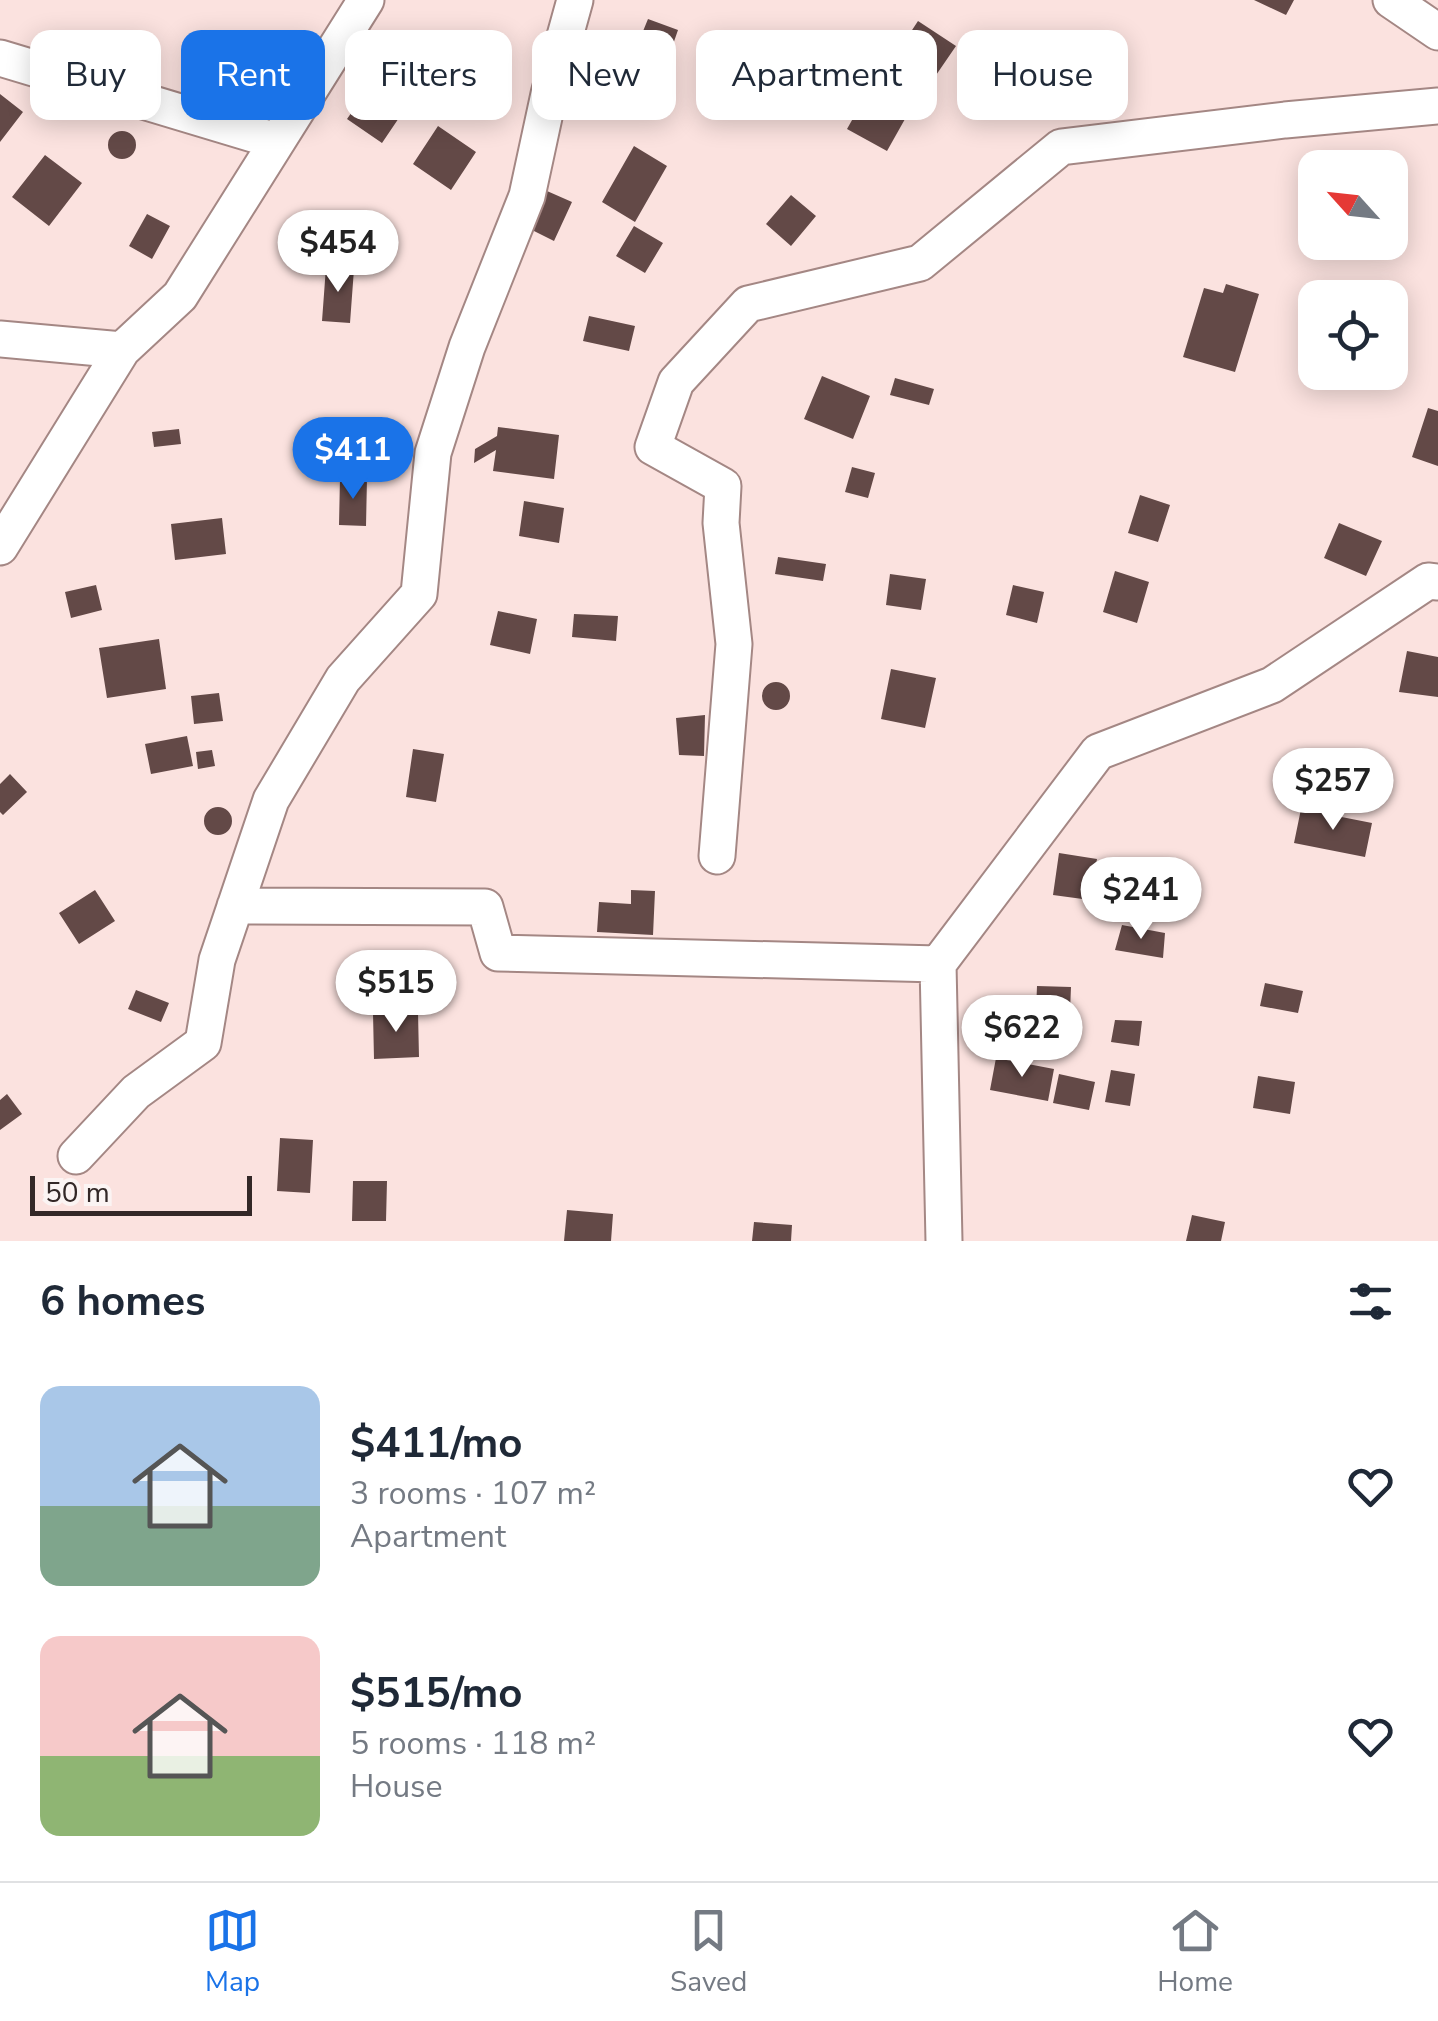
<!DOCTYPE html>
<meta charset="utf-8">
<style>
body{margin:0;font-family:"Nunito Sans",sans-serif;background:#f6f6f7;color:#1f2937;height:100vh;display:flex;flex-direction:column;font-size:38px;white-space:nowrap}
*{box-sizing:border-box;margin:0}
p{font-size:32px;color:#747a83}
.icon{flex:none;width:55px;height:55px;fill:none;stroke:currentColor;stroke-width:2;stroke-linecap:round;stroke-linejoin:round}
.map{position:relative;height:1241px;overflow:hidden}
.drawer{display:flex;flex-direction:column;background:#fff;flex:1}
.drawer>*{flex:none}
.banner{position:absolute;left:30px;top:30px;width:1380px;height:90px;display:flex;gap:20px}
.needle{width:65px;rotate:297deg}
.buttons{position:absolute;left:1298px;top:150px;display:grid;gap:20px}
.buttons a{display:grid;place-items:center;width:110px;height:110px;border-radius:20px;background:#fff;box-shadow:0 5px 25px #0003;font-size:50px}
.scale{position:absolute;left:30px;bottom:25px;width:222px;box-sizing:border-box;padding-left:10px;border:5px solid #332827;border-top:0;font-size:28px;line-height:35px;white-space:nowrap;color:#332827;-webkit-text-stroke:8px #fbf4f3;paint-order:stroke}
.price{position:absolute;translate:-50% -85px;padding:0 22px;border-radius:35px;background:#fff;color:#222;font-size:32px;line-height:65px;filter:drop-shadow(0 2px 5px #0008)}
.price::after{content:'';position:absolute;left:50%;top:60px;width:30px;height:22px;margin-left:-15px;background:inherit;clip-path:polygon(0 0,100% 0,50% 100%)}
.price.selected{background:#1a73e8;color:#fff}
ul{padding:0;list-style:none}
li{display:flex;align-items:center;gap:30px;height:250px;padding:0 40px}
li span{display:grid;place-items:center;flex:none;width:280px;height:200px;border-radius:20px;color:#555}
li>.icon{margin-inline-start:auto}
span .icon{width:120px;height:120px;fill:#fffc;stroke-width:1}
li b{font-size:42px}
h2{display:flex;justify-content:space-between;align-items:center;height:120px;padding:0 40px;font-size:42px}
.chip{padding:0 35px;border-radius:20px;background:#fff;box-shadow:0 5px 25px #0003;font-size:35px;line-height:90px}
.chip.selected{background:#1a73e8;color:#fff}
.tab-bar{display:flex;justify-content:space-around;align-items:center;height:140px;border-top:2px solid #e0e1e3;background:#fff;font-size:28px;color:#747a83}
.tab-bar a{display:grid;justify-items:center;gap:5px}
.tab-bar .selected{color:#1a73e8}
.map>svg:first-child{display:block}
</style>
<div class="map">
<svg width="1438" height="1241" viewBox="0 0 1438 1241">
<rect width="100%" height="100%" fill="#fbe2df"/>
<path fill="#634947" d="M1254 0H1294L1286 15Z
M648 19 678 30 670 53 639 41Z
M918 21 956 46 932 81 895 56Z
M588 40 619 55 600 93 569 78Z
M748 58 780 68 770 98 739 87Z
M386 63 409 79 395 98 407 106 382 143 347 119Z
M874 81 914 103 887 151 847 129Z
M0 94 23 112 0 142Z
M438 126 476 152 451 190 413 164Z
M108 145a14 14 0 1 1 28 0a14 14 0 1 1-28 0Z
M634 146 667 166 635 222 602 202Z
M45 155 82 183 49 226 12 197Z
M547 191 572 202 554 241 530 229Z
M791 195 816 216 791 246 766 224Z
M147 214 170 226 152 259 129 246Z
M634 226 663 243 645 273 616 256Z
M326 267 354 269 350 323 322 321Z
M1226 284 1259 294 1235 372 1183 357 1204 288 1223 293Z
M589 316 635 326 629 351 583 341Z
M822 376 870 396 853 439 804 419Z
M895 378 934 389 929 405 890 395Z
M1428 408 1438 411V466L1412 457Z
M498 427 559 435 554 479 493 471 496 450 474 463 475 449 497 436Z
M179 429 181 444 154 447 152 432Z
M852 467 875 473 868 498 845 492Z
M340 478H367L366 526 339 525Z
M1140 495 1170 505 1158 542 1128 533Z
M524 501 564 508 559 543 519 536Z
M222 518 226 554 175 560 171 524Z
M1339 523 1382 541 1366 576 1324 558Z
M778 557 826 564 823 581 775 574Z
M1115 571 1149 582 1137 623 1103 612Z
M890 574 926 579 921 610 886 605Z
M96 585 102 610 71 618 65 592Z
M1013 585 1044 592 1037 623 1006 615Z
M498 611 537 619 530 654 490 645Z
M574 614 618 616 616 641 572 637Z
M159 639 166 689 107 698 99 648Z
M1407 651 1438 657V697L1399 692Z
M891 669 936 678 925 728 881 719Z
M762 696a14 14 0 1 1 28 0a14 14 0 1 1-28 0Z
M219 693 223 721 194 724 191 696Z
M705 715 704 756 679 755 676 718Z
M187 736 193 766 151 774 145 744Z
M413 749 444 754 436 802 406 797Z
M212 750 215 766 198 769 196 752Z
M10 774 27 792 3 815 0 812V784Z
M204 821a14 14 0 1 1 28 0a14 14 0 1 1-28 0Z
M1301 809 1372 823 1365 857 1294 843Z
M1059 853 1097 859 1090 900 1053 895Z
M95 890 115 921 79 944 59 913Z
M631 890 655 891 653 935 597 932 599 902 631 904Z
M1122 925 1165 933 1163 958 1115 950Z
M1265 983 1303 991 1298 1013 1260 1006Z
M1037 986 1071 987 1070 1012H1036Z
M136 990 169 1003 161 1022 128 1009Z
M418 1012 419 1057 374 1059 373 1013Z
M1115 1020 1142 1021 1139 1046 1111 1042Z
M996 1058 1054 1069 1048 1101 990 1090Z
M1111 1070 1135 1074 1130 1106 1105 1102Z
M1059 1074 1095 1082 1089 1110 1053 1103Z
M1258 1076 1295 1082 1290 1114 1253 1108Z
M7 1094 22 1114 0 1130V1100Z
M280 1138 313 1140 310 1193 277 1191Z
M353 1181H387L386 1221H352Z
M567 1210 613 1214 611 1241H564Z
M1192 1215 1225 1222 1221 1241H1186Z
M754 1222 792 1225 791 1241H752Z"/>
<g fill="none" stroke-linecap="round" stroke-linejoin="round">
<g stroke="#a48784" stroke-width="39">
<path id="minor" d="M1391 0 1438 32
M0 58 276 141
M0 339 122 350
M0 547 122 350 180 296 366 0
M717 856 734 644 721 523 723 486 653 447 676 382 748 304 920 263 1061 147 1285 120 1438 106
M235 906 485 907 498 953 938 964
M76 1156 136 1092 203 1043 217 960 271 800 343 679 419 594 433 453 467 347 527 196 549 94 575 0
M944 1241 938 964 1098 752 1272 685 1428 581 1438 582"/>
</g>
<use href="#minor" stroke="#fff" stroke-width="35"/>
</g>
</svg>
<div class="buttons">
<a><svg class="needle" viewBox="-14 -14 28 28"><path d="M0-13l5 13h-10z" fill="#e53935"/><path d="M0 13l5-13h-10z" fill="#747a83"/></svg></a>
<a><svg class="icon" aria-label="locate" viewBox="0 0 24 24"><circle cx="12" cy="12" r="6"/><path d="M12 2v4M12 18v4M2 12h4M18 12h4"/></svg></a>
</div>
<div class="scale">50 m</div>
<b class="price" style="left:338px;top:295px">$454</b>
<b class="price selected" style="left:353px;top:502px">$411</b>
<b class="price" style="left:1333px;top:833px">$257</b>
<b class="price" style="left:1141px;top:942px">$241</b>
<b class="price" style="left:396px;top:1035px">$515</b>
<b class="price" style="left:1022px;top:1080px">$622</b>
<div class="banner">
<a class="chip">Buy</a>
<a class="chip selected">Rent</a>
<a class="chip">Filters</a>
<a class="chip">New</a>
<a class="chip">Apartment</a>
<a class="chip">House</a>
</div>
</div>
<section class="drawer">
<h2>6 homes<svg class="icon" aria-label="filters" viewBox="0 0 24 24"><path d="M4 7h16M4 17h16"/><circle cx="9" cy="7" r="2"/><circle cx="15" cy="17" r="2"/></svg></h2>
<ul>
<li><span style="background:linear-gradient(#a9c7e8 60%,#7fa58c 0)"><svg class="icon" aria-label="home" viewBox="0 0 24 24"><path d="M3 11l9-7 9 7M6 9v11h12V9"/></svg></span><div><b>$411/mo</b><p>3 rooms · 107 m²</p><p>Apartment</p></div><svg class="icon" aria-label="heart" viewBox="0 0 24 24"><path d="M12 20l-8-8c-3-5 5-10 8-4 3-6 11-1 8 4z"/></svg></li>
<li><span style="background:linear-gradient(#f6c9c9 60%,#8fb573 0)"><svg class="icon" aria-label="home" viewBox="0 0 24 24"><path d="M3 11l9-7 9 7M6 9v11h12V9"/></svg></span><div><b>$515/mo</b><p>5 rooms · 118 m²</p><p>House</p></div><svg class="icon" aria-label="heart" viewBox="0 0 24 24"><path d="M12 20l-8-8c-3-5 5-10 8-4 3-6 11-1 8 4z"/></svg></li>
</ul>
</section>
<nav class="tab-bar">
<a class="selected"><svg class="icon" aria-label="map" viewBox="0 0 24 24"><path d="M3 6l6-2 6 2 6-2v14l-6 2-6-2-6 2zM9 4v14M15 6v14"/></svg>Map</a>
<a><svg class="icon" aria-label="saved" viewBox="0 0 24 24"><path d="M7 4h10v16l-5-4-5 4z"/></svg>Saved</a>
<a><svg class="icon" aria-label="home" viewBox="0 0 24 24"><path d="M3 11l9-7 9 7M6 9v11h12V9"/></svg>Home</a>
</nav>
